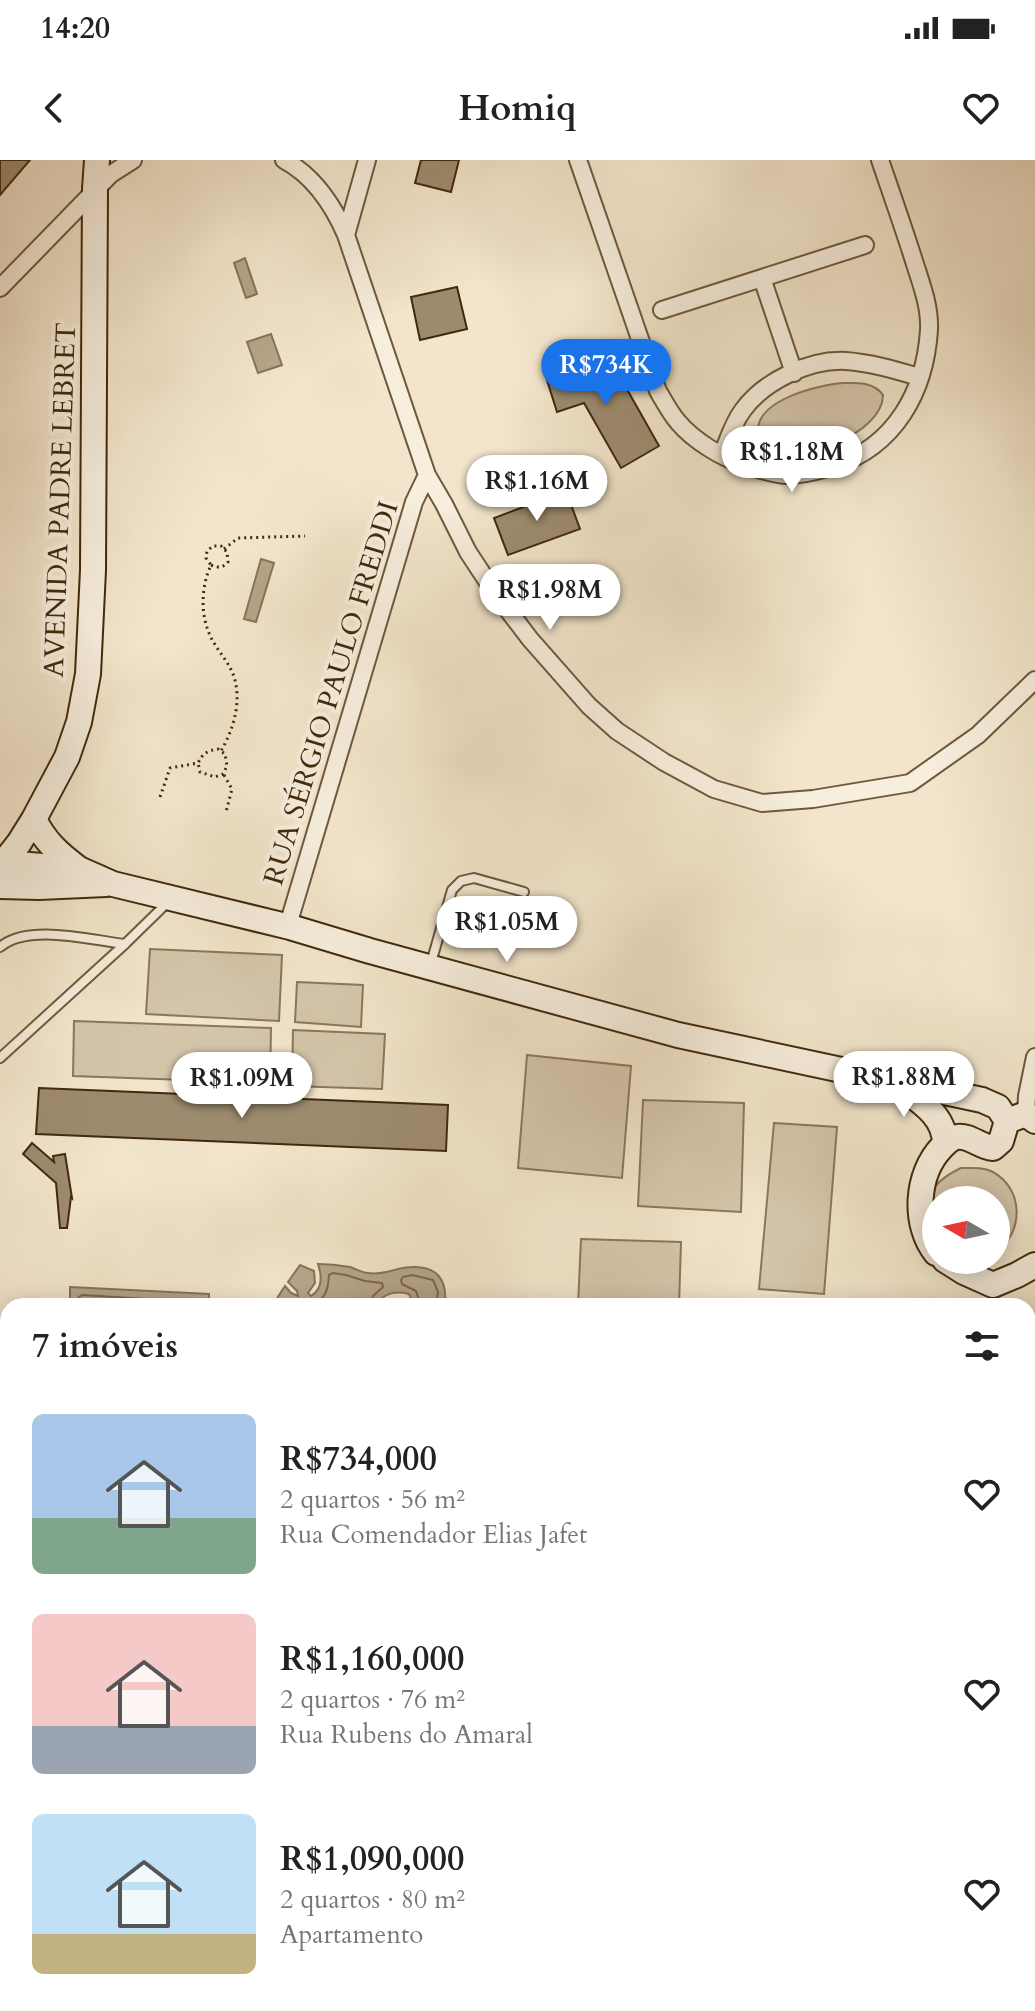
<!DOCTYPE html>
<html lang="pt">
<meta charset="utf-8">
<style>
body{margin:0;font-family:Cardo,serif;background:#f6f6f6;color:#222;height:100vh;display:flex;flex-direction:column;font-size:30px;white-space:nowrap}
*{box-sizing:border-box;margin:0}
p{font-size:26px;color:#767676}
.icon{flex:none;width:44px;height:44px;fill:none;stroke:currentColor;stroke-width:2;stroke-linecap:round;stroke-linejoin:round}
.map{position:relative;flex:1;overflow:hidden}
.details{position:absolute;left:0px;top:1138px;width:1036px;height:714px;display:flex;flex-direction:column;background:#fff;border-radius:24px 24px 0 0;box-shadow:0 4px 20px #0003}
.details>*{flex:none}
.needle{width:52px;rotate:279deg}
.buttons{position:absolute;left:922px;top:1026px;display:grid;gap:16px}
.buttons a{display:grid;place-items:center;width:88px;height:88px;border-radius:50%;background:#fff;box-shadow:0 4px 20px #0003;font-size:40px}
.price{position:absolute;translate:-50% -68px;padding:0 18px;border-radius:28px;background:#fff;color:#222;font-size:26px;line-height:52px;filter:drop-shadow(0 2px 4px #0008)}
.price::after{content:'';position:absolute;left:50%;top:48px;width:24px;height:18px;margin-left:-12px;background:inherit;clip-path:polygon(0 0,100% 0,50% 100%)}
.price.active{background:#1a73e8;color:#fff}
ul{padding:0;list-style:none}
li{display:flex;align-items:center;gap:24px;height:200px;padding:0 32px}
li span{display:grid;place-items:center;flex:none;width:224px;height:160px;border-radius:12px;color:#555}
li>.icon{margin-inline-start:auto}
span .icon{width:96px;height:96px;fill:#fffc;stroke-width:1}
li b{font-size:34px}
h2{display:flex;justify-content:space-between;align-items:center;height:96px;padding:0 32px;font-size:34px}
.status{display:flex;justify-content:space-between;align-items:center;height:56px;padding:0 40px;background:#fff;direction:ltr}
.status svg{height:22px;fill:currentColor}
header{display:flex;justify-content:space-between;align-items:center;height:104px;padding:0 32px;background:#fff;font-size:36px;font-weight:800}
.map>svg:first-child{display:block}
</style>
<div class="status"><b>14:20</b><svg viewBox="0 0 49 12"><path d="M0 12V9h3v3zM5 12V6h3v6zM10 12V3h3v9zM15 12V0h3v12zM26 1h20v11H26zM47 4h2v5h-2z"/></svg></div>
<header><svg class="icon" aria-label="back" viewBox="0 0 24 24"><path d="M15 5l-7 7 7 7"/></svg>Homiq<svg class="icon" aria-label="heart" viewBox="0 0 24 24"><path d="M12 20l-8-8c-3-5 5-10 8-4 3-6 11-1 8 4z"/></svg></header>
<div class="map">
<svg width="1035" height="1851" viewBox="0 0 1035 1851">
<rect width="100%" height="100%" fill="#f2e5cb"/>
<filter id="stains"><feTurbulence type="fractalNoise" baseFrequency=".0025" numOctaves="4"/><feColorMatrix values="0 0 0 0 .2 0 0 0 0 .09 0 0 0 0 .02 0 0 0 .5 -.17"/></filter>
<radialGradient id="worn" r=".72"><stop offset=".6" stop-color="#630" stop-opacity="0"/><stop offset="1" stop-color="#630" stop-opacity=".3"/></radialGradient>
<path fill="#d4c5aa" stroke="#8a785a" stroke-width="2" d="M845 223C859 223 874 222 883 235 883 274 798 306 767 286 762 282 758 277 758 271 757 239 821 224 845 223Z
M150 789 282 795 279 861 146 854Z
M297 822 363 825 361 867 295 862Z
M74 861 271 868 270 923 73 916Z
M293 870 385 874 382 929 292 926Z
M527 895 631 906 622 1018 518 1008Z
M643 940 744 943 741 1052 638 1046Z
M774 963 837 967 824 1134 759 1129Z
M961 1008C972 1008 983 1007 993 1012 1024 1029 1024 1073 996 1092V1040H936V1082C929 1044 919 1028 961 1008Z
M581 1079 681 1082 679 1146H578Z"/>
<path fill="#b6a58a" stroke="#877457" stroke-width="2" d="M245 98 257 134 246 138 234 103Z
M271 174 282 205 258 213 247 182Z
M261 399 274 403 256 462 244 459Z
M318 1104C328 1104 339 1105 350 1107 356 1109 362 1113 368 1113 384 1116 397 1107 412 1107 436 1106 447 1119 445 1142L430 1146H415L409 1134C398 1131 381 1132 378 1146H272L285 1126 291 1133 298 1136 297 1131 288 1122 300 1105 314 1111 315 1123 308 1133 311 1136C323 1129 322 1116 318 1104Z
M70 1127 209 1134V1146H70Z"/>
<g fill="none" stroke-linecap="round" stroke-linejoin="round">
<path stroke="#7c684a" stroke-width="2" d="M78 1146V1138L82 1135 197 1142 201 1146
M281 1146 287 1141C294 1144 299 1142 306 1142 325 1143 328 1132 329 1115L333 1113 346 1115 365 1121 382 1123 383 1127 373 1136 371 1146
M421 1146 416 1131 402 1124 401 1120 403 1117 412 1115 433 1120 438 1132 436 1146"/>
</g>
<path fill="#9d8b6f" stroke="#412a0b" stroke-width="2" d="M0 0H30L0 35Z
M421 0H459L451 32 415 23Z
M457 127 467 169 420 180 411 137Z
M617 195 628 231 659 286 621 308 584 243 557 252 546 217Z
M566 331 580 369 508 395 494 358Z
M39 928 448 945 446 991 36 974Z
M32 983 54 1002 53 996 65 994 72 1038 71 1037 67 1068H60L56 1023 23 994Z"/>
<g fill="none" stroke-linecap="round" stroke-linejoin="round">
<g stroke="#6d593b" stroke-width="12">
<path id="lane" d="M0 787C28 763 90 780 125 784
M431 803 452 730 461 721 474 718 524 732
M0 898 125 784 168 742
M1028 1278 1035 1279
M1028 1307 1035 1309
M1028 1588 1035 1589"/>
</g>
<g stroke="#6d593b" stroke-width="20">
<path id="street" d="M284 0C314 16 333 45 346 75L427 315 444 344 468 392 495 433 530 479 589 546 617 571 664 602 714 629 762 643 813 639 910 623 978 575 1035 520
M578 0 658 231C664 241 670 253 678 262 694 281 721 297 744 305 758 309 772 314 786 315 803 315 818 311 834 306 895 286 925 232 929 170 930 147 922 126 915 104 904 69 892 35 880 0
M346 75 367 0
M762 118 794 213
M0 128 111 14 133 0
M662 150 865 85
M722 295C728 280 733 263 743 250 764 221 810 199 846 201 872 203 895 210 919 217
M290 767 291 755 414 342 427 315
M1026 954 1027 936 1035 897
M0 1537H8
M0 1763 8 1762
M862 1844 871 1851"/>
</g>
<g stroke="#412a0b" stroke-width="28">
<path id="secondary" d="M34 659C45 682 59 694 79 709
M5 703 79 709 113 724 290 767 370 791 678 875 982 940 998 947 1007 961
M0 707 19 683 34 659 67 597 79 562 88 514 93 410 95 29 97 0
M0 726 39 727 106 724
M901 927C921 942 945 956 945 984
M936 1093C913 1064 916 1014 942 987 946 983 951 978 957 977 970 975 980 987 993 988L1001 981 1007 961 1026 954 1035 961
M945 1100 964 1112 993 1125 1017 1115 1035 1105
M959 1851 960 1844"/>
</g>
<path stroke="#412a0b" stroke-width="3" stroke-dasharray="2 4" stroke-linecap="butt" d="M224 389 238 378 305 376
M211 405C219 408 223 408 228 402L227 392 221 386H213L207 391 206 398 211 405C200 429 200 460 214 483 221 495 231 505 235 520 241 545 233 570 221 591
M224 615 232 629 226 652
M160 637 170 608 198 603C203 593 207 591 218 589L225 594 227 606 223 614 215 617 200 612 198 603
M1028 1333 1035 1335
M1034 1697 1035 1679"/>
<use href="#lane" stroke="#f7eedd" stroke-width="8"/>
<use href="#street" stroke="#f7eedd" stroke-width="16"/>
<use href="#secondary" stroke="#f7eedd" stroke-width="24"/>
</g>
<g text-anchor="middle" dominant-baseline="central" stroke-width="8" stroke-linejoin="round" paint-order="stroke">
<g font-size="28" fill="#412a0b" stroke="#f7eedd">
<text transform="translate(60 340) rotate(-88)">AVENIDA PADRE LEBRET</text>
<text transform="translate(331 533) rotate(-73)">RUA SÉRGIO PAULO FREDDI</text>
</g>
</g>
<rect width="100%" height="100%" filter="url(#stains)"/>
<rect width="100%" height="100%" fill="url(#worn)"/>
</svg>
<div class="buttons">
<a><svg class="needle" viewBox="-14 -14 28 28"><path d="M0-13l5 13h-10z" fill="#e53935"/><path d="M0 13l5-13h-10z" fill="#767676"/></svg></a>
</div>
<b class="price active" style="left:606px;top:247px">R$734K</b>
<b class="price" style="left:792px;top:334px">R$1.18M</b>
<b class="price" style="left:537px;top:363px">R$1.16M</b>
<b class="price" style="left:550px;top:472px">R$1.98M</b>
<b class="price" style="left:507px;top:804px">R$1.05M</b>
<b class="price" style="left:904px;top:959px">R$1.88M</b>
<b class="price" style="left:242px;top:960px">R$1.09M</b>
<section class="details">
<h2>7 imóveis<svg class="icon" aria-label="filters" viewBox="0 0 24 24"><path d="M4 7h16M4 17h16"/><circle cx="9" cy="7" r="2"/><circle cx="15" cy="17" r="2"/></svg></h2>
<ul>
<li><span style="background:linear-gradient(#a9c7e8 65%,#7fa58c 0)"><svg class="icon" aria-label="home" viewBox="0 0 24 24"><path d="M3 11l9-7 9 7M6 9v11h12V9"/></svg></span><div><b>R$734,000</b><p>2 quartos · 56 m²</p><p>Rua Comendador Elias Jafet</p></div><svg class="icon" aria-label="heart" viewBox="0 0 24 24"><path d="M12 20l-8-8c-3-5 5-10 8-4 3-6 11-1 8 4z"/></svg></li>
<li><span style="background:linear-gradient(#f6c9c9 70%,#9aa5b1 0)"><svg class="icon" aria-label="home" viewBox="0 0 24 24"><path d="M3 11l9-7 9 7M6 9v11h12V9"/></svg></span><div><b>R$1,160,000</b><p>2 quartos · 76 m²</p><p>Rua Rubens do Amaral</p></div><svg class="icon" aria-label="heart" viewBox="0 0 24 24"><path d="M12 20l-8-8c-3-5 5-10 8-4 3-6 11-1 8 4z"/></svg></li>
<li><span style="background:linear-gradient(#bfe0f5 75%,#c2b280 0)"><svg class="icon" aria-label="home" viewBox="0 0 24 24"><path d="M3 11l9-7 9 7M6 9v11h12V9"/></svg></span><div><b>R$1,090,000</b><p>2 quartos · 80 m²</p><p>Apartamento</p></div><svg class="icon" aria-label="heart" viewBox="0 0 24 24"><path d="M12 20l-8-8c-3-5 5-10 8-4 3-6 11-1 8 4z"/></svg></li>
</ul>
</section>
</div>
